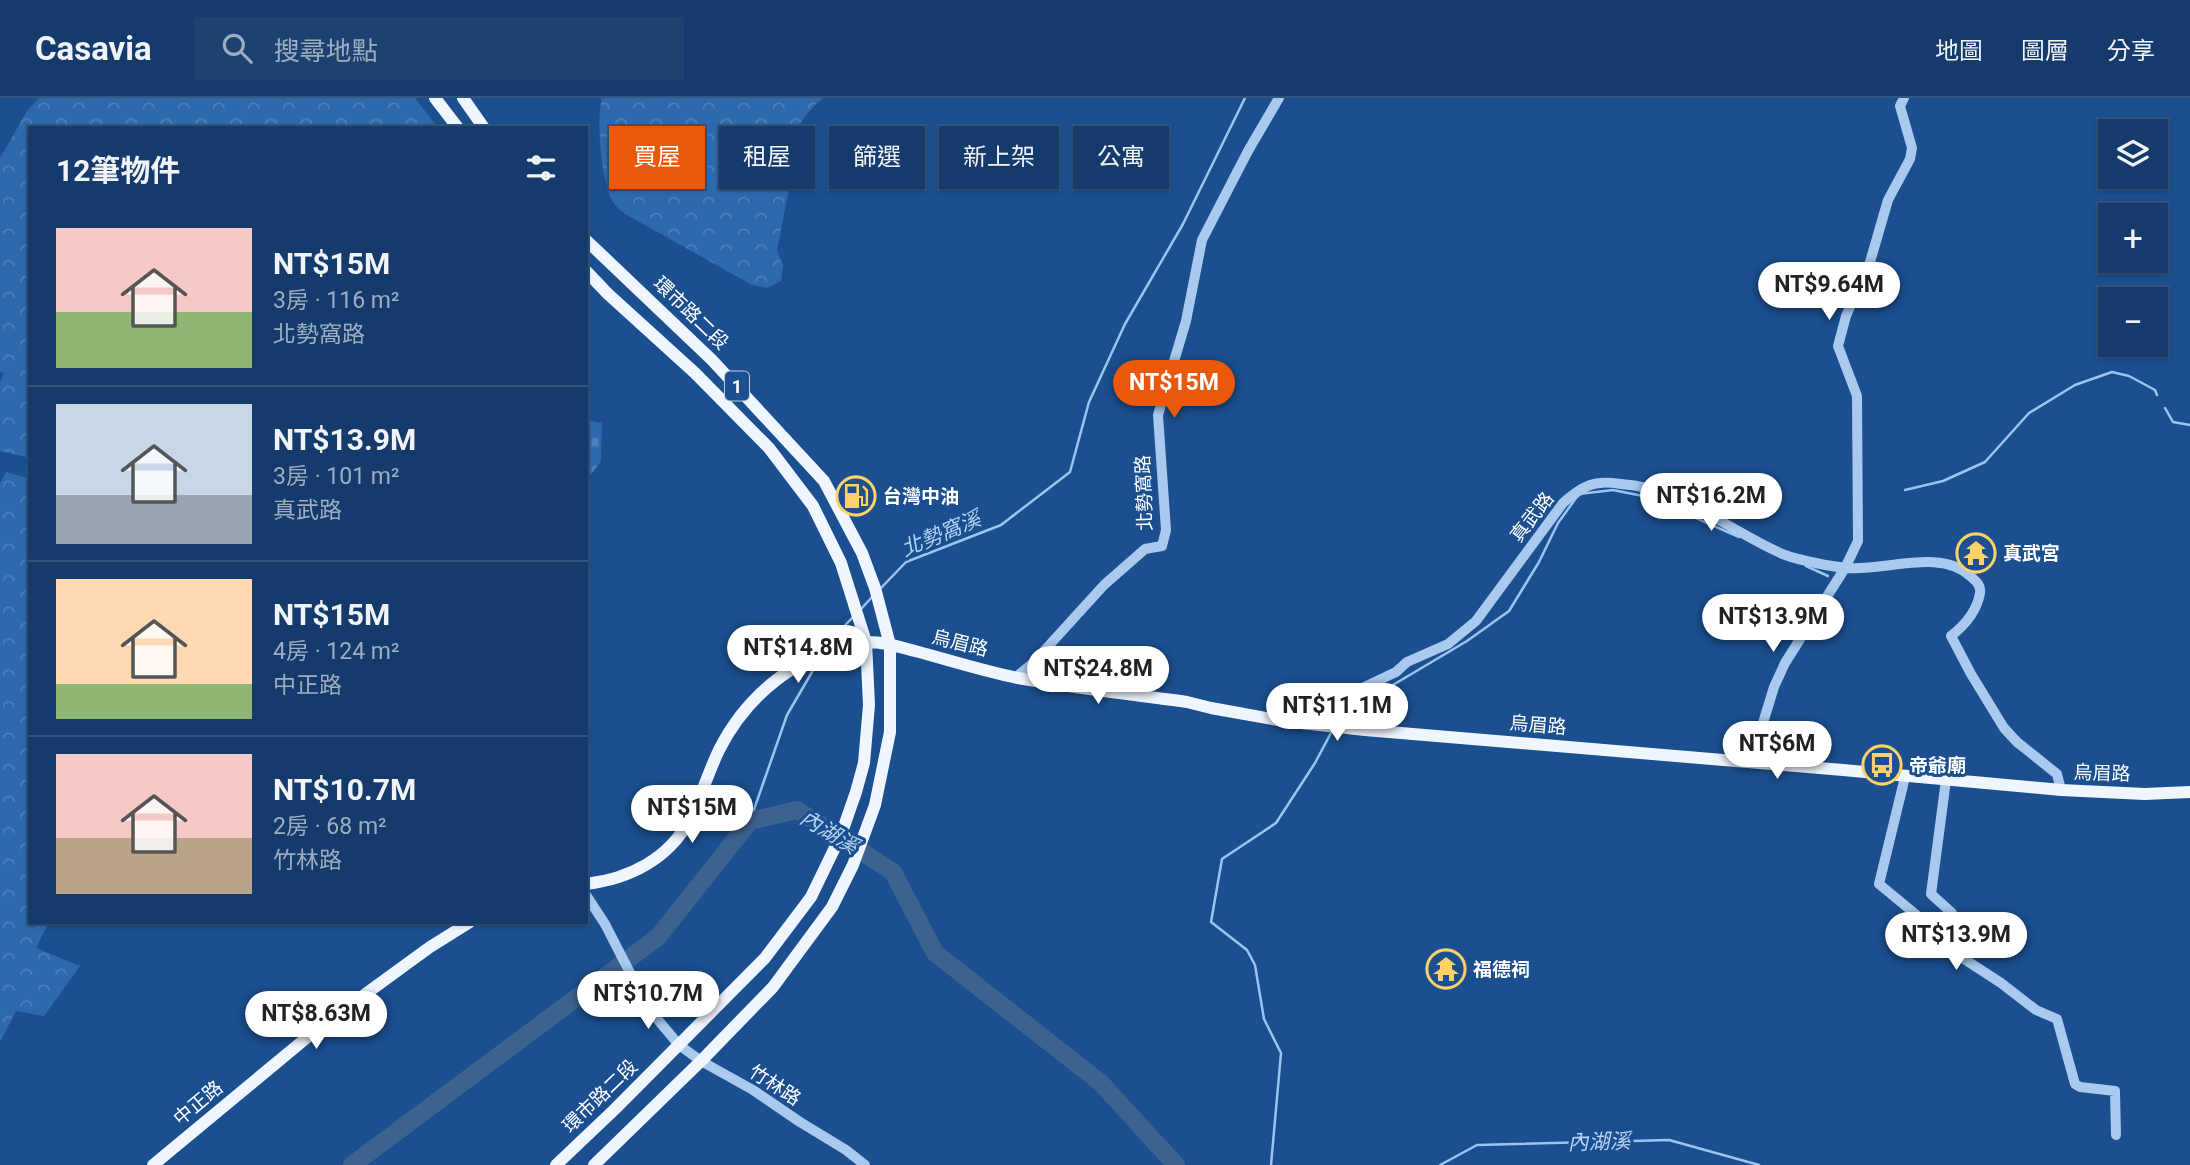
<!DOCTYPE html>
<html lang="zh-TW">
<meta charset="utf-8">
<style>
body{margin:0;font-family:Roboto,"Noto Sans TC",sans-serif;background:#1d4271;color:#f1f3f6;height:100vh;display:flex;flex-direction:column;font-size:26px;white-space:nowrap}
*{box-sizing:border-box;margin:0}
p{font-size:23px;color:#9dadc1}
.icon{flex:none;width:38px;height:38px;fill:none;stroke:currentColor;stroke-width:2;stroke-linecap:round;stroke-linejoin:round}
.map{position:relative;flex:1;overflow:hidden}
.panel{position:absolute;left:28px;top:28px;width:560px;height:798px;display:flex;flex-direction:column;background:#143b6b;border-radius:0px;box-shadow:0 2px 5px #0004,0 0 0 2px #33557e}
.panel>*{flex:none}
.top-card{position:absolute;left:609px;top:28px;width:665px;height:63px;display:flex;gap:14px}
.controls{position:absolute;left:2098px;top:21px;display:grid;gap:14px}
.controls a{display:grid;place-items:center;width:70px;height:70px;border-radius:0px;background:#143b6b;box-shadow:0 2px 5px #0004,0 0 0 2px #33557e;font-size:35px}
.price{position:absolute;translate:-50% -60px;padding:0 16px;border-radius:24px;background:#fff;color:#222;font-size:23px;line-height:46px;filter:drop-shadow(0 2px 4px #0008)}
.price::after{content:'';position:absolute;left:50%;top:42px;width:21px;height:16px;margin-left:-10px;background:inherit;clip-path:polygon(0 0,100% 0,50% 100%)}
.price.current{background:#ea580c;color:#fff}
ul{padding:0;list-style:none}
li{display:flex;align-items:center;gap:21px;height:175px;padding:0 28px}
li+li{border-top:2px solid #33557e}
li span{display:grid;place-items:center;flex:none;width:196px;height:140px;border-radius:0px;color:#555}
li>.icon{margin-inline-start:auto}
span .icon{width:84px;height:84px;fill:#fffc;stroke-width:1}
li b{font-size:30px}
h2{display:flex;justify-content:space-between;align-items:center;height:84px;padding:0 28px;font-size:30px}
.pill{padding:0 24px;border-radius:0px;background:#143b6b;box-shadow:0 2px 5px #0004,0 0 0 2px #33557e;font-size:24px;line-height:63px}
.pill.current{background:#ea580c;color:#fff}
header{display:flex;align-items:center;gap:42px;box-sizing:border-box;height:98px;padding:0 35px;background:#143b6b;border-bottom:2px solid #33557e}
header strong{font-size:33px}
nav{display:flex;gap:38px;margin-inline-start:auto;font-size:24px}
.search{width:490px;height:63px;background:#1d4271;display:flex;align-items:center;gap:18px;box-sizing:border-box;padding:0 24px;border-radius:0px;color:#9dadc1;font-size:26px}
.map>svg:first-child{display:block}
</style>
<header>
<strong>Casavia</strong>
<div class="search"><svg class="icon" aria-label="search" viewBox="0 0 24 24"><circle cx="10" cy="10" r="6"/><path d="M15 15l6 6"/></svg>搜尋地點</div>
<nav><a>地圖</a><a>圖層</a><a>分享</a></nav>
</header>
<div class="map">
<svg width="2190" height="1067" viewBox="0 0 2190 1067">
<defs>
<pattern id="forest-crowns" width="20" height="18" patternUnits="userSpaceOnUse" patternTransform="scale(1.75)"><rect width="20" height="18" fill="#2e69ad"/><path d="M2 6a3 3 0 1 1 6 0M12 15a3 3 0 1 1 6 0" fill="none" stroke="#4d80b9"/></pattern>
<pattern id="cemetery-stones" width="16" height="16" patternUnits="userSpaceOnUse" patternTransform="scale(1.75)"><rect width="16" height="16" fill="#2e69ad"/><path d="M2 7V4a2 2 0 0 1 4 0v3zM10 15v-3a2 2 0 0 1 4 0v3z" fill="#4d80b9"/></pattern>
</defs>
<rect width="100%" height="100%" fill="#1b4f8f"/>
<path fill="url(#forest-crowns)" d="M39 0H415L438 30H30V360L0 353V284L4 276 0 273V60L27 13Z
M602 0H823C805 14 791 39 781 59L793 69 777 153 783 167 781 183 767 190 752 187 625 116C621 113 616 109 613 104 601 84 596 22 602 0Z
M6 374 28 380 30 399V824H49L36 850 80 868 44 918 16 913 0 944V385Z"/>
<path fill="url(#cemetery-stones)" d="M586 322 602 325 601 364 586 382Z"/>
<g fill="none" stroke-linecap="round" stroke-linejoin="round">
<path stroke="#9cc4f0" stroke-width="2.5" d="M2165 310 2173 324 2190 327
M1905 392 1943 383 1985 364 2029 315 2075 287 2112 274 2129 278 2155 292 2157 297
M1806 468 1828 478
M880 491 906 464 1001 427 1070 374 1089 304 1125 226 1183 126 1245 0
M861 511 873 498
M826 550 830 543 854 518
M1336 624 1339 619 1467 543 1509 513 1539 464 1558 425 1579 396 1613 392 1648 399 1739 439
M750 723 787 617 819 562
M1271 1067 1281 955 1264 921 1255 867 1247 852 1211 824 1222 761 1276 725 1315 665 1332 633
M1440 1067 1477 1047 1669 1042 1759 1067"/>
<path stroke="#3c6290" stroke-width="18" d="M352 1067 658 839 750 723 797 712 893 774 935 855 1101 985 1176 1067"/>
<path stroke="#a9c9ee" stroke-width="10" d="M1016 579 1033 565 1104 487 1145 451 1162 448 1166 432 1158 317 1186 223 1202 142 1248 53 1279 0
M1283 622 1356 593 1396 574 1407 564 1448 546 1476 523 1563 405C1574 396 1585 386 1600 385 1606 384 1614 385 1621 386 1683 390 1730 434 1785 457 1799 462 1832 469 1848 470 1885 473 1941 450 1970 478 1976 483 1981 487 1980 495 1977 513 1965 527 1951 538L1971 576 2004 630 2017 644 2057 676 2061 692
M1751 664 1774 589 1785 565 1845 470 1858 443 1857 298 1838 248 1846 218 1870 164 1888 102 1910 61 1912 50 1900 8 1904 0
M1905 679 1879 786 1948 843 1961 859 2001 885 2036 912 2057 921 2075 986 2080 989 2115 993 2116 1037
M1946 682 1931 796 1952 815
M586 797 605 826 643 900 653 916 679 947 701 963 753 992 800 1024 846 1052 865 1067"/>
<path stroke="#f0f6ff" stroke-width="12" d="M435 0 458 30
M463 0 484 30
M586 142 712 262 824 383 862 455 875 490 890 547V634L875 707 853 767 832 809 773 889 701 963 594 1067
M586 786C629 781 669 761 690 721 701 699 708 675 719 652 748 595 799 555 862 545 879 542 899 549 915 553 949 562 983 573 1018 580 1074 590 1130 596 1187 604L1211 610 1283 623 1365 632 1843 672 2061 692 2145 696 2190 694
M153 1067 316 932 430 849 470 824
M556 1067 615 1011 765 860 811 799 841 737 856 694 864 665 869 607 866 544 841 465 813 408 769 350 695 275 608 196 586 173"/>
</g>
<defs>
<g id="fuel-ring" transform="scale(2.0125)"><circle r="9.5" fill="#1b4f8f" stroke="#ffd166" stroke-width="1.5"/><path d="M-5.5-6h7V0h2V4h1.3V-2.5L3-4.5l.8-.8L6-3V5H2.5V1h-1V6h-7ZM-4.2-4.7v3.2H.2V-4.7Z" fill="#ffd166"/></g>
<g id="temple-ring" transform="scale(2.0125)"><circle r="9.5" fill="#1b4f8f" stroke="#ffd166" stroke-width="1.5"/><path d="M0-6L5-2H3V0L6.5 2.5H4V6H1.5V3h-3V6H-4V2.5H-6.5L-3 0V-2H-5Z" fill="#ffd166"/></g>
<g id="bus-ring" transform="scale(2.0125)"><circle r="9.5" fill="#1b4f8f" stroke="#ffd166" stroke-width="1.5"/><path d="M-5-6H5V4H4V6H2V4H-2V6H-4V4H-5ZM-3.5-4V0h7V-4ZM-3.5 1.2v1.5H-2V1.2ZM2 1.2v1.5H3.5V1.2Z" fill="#ffd166"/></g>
</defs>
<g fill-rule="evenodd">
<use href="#fuel-ring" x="856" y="398"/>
<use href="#temple-ring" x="1976" y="455"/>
<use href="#bus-ring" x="1882" y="667"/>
<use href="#temple-ring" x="1446" y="871"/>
</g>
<g text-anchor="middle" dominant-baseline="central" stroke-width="6" stroke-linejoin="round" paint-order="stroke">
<rect fill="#1b4f8f" stroke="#bbcadd" stroke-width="2" x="725" y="273.5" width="24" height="29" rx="5"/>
<g font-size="18" font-weight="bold" fill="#fff">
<text x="737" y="288">1</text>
</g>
<g font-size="19" fill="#fff" stroke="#1b4f8f">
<text transform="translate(691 215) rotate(44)">環市路二段</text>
<text transform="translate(1144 395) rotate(-92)">北勢窩路</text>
<text transform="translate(1532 419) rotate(-52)">真武路</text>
<text transform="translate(960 545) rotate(14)">烏眉路</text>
<text transform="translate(1538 627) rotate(5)">烏眉路</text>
<text transform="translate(2102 675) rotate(2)">烏眉路</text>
<text transform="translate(775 987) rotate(33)">竹林路</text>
<text transform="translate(600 998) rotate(-44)">環市路二段</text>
<text transform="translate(198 1005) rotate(-40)">中正路</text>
</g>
<g font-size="19" font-weight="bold" fill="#fff" stroke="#1b4f8f" text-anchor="start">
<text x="883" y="398">台灣中油</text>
<text x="2003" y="455">真武宮</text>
<text x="1909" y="667">帝爺廟</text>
<text x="1473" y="871">福德祠</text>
</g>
<g font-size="21" font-style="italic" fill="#b5d3f5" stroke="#1b4f8f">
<text transform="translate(941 436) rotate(-23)">北勢窩溪</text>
<text transform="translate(829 734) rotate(31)">內湖溪</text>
<text transform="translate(1599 1044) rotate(-2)">內湖溪</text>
</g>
</g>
</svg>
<div class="controls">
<a><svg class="icon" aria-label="layers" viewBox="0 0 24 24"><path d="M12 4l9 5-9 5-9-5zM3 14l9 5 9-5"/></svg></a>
<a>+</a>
<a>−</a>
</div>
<b class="price" style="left:1829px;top:224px">NT$9.64M</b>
<b class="price current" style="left:1174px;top:322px">NT$15M</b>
<b class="price" style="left:1711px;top:435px">NT$16.2M</b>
<b class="price" style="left:1773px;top:556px">NT$13.9M</b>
<b class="price" style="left:798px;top:587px">NT$14.8M</b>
<b class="price" style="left:1098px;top:608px">NT$24.8M</b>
<b class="price" style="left:1337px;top:645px">NT$11.1M</b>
<b class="price" style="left:1777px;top:683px">NT$6M</b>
<b class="price" style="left:692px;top:747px">NT$15M</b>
<b class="price" style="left:1956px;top:874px">NT$13.9M</b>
<b class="price" style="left:648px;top:933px">NT$10.7M</b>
<b class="price" style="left:316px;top:953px">NT$8.63M</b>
<div class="top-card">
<a class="pill current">買屋</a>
<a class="pill">租屋</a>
<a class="pill">篩選</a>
<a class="pill">新上架</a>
<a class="pill">公寓</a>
</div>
<section class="panel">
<h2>12筆物件<svg class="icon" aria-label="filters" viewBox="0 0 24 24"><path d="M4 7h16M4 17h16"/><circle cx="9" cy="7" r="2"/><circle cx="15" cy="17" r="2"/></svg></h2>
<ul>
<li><span style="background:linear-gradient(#f6c9c9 60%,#8fb573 0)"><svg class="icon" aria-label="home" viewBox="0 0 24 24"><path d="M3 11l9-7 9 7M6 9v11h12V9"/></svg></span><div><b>NT$15M</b><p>3房 · 116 m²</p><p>北勢窩路</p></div></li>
<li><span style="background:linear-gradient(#c9d6e8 65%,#9aa5b1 0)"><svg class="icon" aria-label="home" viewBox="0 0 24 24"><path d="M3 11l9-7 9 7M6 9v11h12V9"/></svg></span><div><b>NT$13.9M</b><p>3房 · 101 m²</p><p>真武路</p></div></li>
<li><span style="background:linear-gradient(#ffd9b3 75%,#8fb573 0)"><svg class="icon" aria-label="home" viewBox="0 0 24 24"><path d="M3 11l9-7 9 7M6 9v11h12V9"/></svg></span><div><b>NT$15M</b><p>4房 · 124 m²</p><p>中正路</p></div></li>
<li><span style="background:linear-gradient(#f6c9c9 60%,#b9a48a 0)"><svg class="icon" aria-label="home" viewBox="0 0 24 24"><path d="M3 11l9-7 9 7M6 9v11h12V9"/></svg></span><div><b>NT$10.7M</b><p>2房 · 68 m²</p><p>竹林路</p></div></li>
</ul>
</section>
</div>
